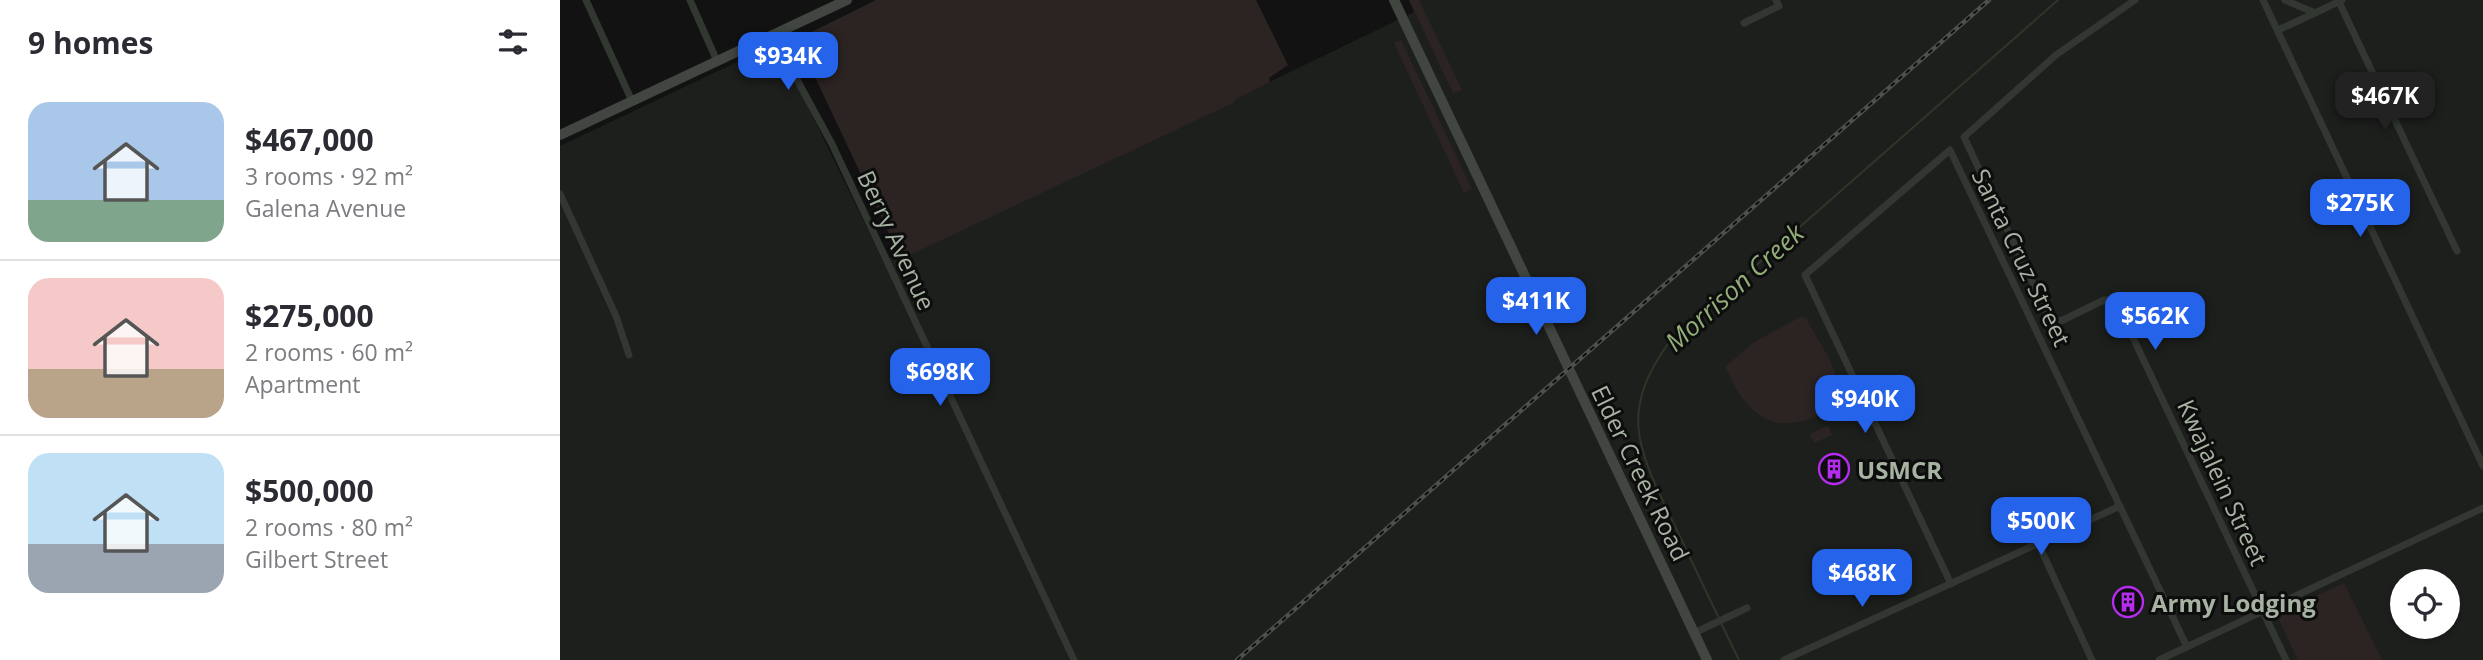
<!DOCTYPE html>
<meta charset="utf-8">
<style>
body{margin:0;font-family:"Open Sans",sans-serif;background:#f2f2f3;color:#2b2b33;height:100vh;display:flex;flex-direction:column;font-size:26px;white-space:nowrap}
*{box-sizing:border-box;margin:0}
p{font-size:23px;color:#7c7c81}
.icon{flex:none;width:38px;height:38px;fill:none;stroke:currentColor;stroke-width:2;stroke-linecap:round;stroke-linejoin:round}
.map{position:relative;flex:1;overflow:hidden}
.sheet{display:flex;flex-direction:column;background:#fff;width:560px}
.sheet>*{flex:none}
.controls{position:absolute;left:1830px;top:569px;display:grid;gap:14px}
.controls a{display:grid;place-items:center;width:70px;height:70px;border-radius:50%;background:#fff;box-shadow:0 2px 5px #0004;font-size:35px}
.price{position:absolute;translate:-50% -60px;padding:0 16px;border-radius:14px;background:#2563eb;color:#fff;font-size:23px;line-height:46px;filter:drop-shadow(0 2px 4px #0008)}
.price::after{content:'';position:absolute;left:50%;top:42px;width:21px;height:16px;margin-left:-10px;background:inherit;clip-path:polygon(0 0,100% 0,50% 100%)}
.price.current{background:#222;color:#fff}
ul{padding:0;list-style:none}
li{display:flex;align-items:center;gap:21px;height:175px;padding:0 28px}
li+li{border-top:2px solid #e1e1e2}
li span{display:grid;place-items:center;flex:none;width:196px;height:140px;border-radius:21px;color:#555}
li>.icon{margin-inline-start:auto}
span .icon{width:84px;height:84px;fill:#fffc;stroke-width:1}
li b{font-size:30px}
h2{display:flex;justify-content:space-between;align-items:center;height:84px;padding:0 28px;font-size:30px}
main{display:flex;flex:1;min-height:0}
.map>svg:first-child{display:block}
</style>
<main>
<section class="sheet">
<h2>9 homes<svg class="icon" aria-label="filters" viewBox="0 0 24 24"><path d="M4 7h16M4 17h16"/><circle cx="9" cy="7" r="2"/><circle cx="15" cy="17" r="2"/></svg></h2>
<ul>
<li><span style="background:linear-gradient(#a9c7e8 70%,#7fa58c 0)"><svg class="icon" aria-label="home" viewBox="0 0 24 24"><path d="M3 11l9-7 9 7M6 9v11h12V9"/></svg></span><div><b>$467,000</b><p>3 rooms · 92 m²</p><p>Galena Avenue</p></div></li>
<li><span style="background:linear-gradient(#f6c9c9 65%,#b9a48a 0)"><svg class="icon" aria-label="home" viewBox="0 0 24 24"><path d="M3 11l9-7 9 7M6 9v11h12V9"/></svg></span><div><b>$275,000</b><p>2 rooms · 60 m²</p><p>Apartment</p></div></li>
<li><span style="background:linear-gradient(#bfe0f5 65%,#9aa5b1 0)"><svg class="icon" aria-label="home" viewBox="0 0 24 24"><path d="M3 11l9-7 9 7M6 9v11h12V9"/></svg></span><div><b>$500,000</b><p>2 rooms · 80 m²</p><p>Gilbert Street</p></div></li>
</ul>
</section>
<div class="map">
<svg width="1923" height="660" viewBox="0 0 1923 660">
<rect width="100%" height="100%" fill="#111211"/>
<path fill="#1d1f1d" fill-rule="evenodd" d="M850 0H1923V660H0V146L217 43 323 261 668 102 854 12ZM1843 581H1888V626H1843Z"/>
<path fill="#2c2423" d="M316 0H696L728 65 709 78 710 82 676 99 673 103 341 259 237 39Z
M849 0H859L902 90 893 93Z
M841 40 912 189 904 193 834 43Z
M1240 317 1246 318 1270 360 1286 403C1250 420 1215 440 1184 400 1176 391 1171 378 1165 367L1193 343Z
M1268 426 1272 435 1254 443 1250 434Z
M1784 583 1822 660H1738L1716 614Z"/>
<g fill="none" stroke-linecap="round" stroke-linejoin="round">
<path stroke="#2f3527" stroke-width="2" d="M1159 618C1143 586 1128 553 1112 520 1078 449 1058 412 1110 341L1498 0
M1161 623 1179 660"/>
<path stroke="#323732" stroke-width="7" d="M26 0 72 101
M130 0 157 61
M1575 0 1496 55 1404 137 1489 318 1501 321 1544 300H1551L1557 304 1726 660
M1703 0 1923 466
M1725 0 1755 13 1782 0
M1779 2 1897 251
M1184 23 1219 6 1216 0
M1718 30 1755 13
M222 31 224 37 217 43 272 144 514 660
M0 194 56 316 69 355
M1478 543 1532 660
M1391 584 1245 275 1390 150 1627 647
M1134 633 1187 608
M1224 660 1560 506
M1599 660 1923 508"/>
<path stroke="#414740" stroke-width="10" d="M834 0 1147 660
M0 135 287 0"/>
<g stroke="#4c524b" stroke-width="4.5">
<path id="rail" d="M677 660 1429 0"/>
</g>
<use href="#rail" stroke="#0c0d0c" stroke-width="2" stroke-dasharray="5" stroke-linecap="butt"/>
</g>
<defs>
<g id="building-ring" transform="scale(1.575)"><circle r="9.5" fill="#0c0d0c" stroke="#b42cee" stroke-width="1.5"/><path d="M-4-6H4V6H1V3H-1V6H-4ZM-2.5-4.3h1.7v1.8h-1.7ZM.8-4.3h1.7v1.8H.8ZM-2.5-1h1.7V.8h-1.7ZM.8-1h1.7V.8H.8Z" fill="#b42cee"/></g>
</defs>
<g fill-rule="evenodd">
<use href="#building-ring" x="1274" y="469"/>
<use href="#building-ring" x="1568" y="602"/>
</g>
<g text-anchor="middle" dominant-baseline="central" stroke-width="6" stroke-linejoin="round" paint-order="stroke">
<g font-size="24" fill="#a7b3a2" stroke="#0c0d0c">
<text transform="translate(337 240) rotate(65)">Berry Avenue</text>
<text transform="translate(1462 257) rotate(64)">Santa Cruz Street</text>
<text transform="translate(1081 473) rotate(64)">Elder Creek Road</text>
<text transform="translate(1663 482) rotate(65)">Kwajalein Street</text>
</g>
<g font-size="24" font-weight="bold" fill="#a7b3a2" stroke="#0c0d0c" text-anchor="start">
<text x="1297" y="469">USMCR</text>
<text x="1591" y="602">Army Lodging</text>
</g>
<g font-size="26" font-style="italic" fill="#93ae79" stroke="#0c0d0c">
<text transform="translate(1174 287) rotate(-42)">Morrison Creek</text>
</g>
</g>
</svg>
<div class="controls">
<a><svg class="icon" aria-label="locate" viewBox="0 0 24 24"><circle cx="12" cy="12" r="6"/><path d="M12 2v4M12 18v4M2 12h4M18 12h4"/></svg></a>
</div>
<b class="price" style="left:228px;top:92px">$934K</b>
<b class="price current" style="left:1825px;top:132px">$467K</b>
<b class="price" style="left:1800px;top:239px">$275K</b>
<b class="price" style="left:976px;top:337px">$411K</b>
<b class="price" style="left:1595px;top:352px">$562K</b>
<b class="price" style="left:380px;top:408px">$698K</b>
<b class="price" style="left:1305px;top:435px">$940K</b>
<b class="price" style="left:1481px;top:557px">$500K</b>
<b class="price" style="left:1302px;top:609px">$468K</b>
</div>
</main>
